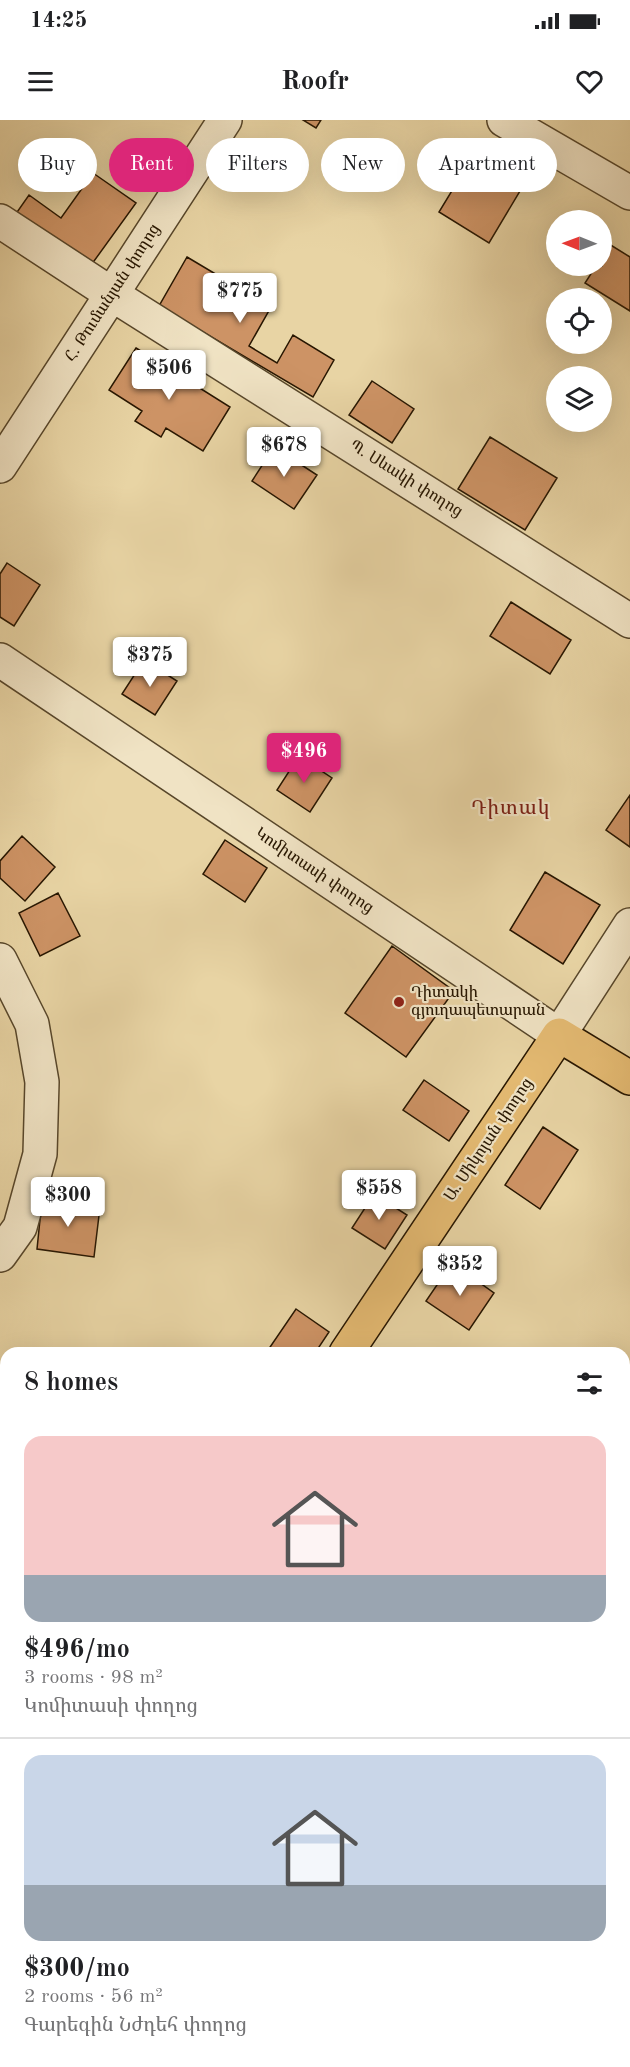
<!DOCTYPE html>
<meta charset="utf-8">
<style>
body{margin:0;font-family:"Old Standard TT","Noto Serif Armenian",serif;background:#f2f2f2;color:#202124;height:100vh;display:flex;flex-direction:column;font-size:22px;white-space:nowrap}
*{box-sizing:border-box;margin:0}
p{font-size:20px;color:#757577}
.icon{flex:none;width:33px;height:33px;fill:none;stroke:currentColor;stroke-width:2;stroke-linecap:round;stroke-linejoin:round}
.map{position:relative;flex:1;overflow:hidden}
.sheet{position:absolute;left:0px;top:1227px;width:630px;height:720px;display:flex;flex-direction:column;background:#fff;border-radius:18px 18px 0 0;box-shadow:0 6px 24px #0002}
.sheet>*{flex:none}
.hud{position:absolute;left:18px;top:18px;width:594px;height:54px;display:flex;gap:12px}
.needle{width:39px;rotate:271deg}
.buttons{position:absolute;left:546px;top:90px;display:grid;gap:12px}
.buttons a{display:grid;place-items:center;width:66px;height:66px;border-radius:50%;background:#fff;box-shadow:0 6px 24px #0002;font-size:30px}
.price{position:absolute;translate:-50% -51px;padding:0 14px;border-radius:6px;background:#fff;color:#222;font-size:20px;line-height:39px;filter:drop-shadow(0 2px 3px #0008)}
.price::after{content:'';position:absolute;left:50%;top:36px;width:18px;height:14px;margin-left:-9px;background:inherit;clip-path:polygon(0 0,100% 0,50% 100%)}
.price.current{background:#db2777;color:#fff}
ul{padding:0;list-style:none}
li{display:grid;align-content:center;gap:12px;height:318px;padding:0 24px}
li+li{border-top:2px solid #e0e0e0}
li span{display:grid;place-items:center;height:186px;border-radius:18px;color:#555}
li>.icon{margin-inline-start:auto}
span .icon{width:108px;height:108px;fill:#fffc;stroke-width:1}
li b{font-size:26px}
h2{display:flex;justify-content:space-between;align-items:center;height:72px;padding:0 24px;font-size:26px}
.tag{padding:0 21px;border-radius:27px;background:#fff;box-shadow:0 6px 24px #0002;font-size:21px;line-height:54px}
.tag.current{background:#db2777;color:#fff}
.status{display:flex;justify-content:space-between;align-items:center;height:42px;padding:0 30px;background:#fff;direction:ltr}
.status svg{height:16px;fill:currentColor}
header{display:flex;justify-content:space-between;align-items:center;height:78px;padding:0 24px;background:#fff;font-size:27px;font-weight:800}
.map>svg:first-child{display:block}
</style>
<div class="status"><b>14:25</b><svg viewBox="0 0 49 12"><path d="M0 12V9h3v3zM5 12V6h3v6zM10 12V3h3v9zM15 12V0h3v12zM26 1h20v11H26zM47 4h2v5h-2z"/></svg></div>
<header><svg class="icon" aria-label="menu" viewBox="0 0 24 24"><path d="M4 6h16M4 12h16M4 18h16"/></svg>Roofr<svg class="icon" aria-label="heart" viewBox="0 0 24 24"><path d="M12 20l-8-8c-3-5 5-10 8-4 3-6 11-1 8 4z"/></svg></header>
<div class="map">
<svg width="630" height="1947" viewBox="0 0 630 1947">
<rect width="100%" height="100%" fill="#e8d4a4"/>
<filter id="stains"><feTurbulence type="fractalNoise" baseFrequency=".00333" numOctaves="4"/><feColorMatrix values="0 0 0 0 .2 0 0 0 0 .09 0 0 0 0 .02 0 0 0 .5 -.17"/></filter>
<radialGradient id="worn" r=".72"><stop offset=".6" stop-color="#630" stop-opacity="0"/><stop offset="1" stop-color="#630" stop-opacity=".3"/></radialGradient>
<path fill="#cd9365" stroke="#271601" stroke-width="1.5" d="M303 0H321L316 8Z
M473 36 523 66 489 123 439 92Z
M93 53 136 83 89 148 15 95 29 75 61 98Z
M609 124 630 137V191L585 163 596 146H602V136Z
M187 137 271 187 249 226 277 243 293 215 334 240 313 277 159 186Z
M136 228 230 287 203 331 166 308 161 317 135 301 142 291 109 270Z
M372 261 414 289 392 323 349 295Z
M490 317 557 358 525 410 458 369Z
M274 327 317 355 294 389 252 361Z
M7 443 40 465 14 506 0 497V454Z
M511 482 571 520 550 554 490 516Z
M144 540 177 561 155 595 122 574Z
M299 636 332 658 310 692 277 670Z
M630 675V727L606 710Z
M22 716 55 747 25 781 0 758V741Z
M225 720 267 748 245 782 203 754Z
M545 752 600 785 563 844 510 810Z
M58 773 80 816 40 836 19 793Z
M392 826 454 871 406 937 345 893Z
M424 960 469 991 449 1021 403 990Z
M543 1007 578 1030 540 1089 505 1065Z
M374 1074 407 1095 385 1129 352 1108Z
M42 1080 100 1087 94 1137 37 1129Z
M452 1143 494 1173 469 1210 426 1181Z
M296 1189 329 1212 315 1233H266Z
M624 1483 630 1486V1509L624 1518Z
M0 1730 6 1732V1772L0 1793Z
M624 1766 630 1770V1812L624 1809Z
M55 1941H115L111 1947H64Z
M429 1941H476L472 1947H425Z"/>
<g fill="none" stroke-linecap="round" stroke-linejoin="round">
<g stroke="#57462a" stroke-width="36">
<path id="minor" d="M504 0 630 73
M0 101 113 175 630 501
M0 346 225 0
M0 540 559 915 630 805
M0 840 32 904 42 962 40 1034 20 1107 0 1135
M624 1572 630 1563
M624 1729 630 1732
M0 1882 6 1856
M401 1947 404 1941"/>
</g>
<g stroke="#271601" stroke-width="36">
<path id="major" d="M346 1233 559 915 630 958
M0 1340 6 1344"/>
</g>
<use href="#minor" stroke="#f0e3c4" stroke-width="33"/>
<use href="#major" stroke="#e4ba72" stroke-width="33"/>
</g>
<circle fill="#8f2418" stroke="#f0e3c4" stroke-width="2" cx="399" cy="882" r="6"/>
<g text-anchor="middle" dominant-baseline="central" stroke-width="4.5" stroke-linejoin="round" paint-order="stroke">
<g font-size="16" fill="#271601" stroke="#f0e3c4">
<text transform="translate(113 173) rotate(-57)">Հ. Թումանյան փողոց</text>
<text transform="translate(406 359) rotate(32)">Պ. Սևակի փողոց</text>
<text transform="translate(314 751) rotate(34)">Կոմիտասի փողոց</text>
<text transform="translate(489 1020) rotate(-56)">Ա. Միկոյան փողոց</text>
</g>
<g font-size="16" fill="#271601" stroke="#f0e3c4" text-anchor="start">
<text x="411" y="873">Դիտակի<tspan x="411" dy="18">գյուղապետարան</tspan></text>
</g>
<g font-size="20" letter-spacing="1.5" fill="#7a1f14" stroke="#f0e3c4">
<text x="511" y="689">Դիտակ</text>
</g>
</g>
<rect width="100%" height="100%" filter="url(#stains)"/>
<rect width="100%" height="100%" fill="url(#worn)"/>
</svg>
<div class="buttons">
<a><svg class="needle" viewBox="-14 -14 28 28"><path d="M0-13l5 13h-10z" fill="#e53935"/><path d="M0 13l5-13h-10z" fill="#757577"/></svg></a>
<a><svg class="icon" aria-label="locate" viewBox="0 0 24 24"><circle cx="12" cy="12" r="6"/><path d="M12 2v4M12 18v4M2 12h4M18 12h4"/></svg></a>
<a><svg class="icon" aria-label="layers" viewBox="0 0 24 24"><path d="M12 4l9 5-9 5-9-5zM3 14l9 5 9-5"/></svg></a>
</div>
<b class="price" style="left:240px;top:204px">$775</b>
<b class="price" style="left:169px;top:281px">$506</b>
<b class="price" style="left:284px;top:358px">$678</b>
<b class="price" style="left:150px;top:568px">$375</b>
<b class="price current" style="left:304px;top:664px">$496</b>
<b class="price" style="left:379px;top:1101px">$558</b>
<b class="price" style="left:68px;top:1108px">$300</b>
<b class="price" style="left:460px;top:1177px">$352</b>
<div class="hud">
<a class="tag">Buy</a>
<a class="tag current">Rent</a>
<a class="tag">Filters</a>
<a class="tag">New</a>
<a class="tag">Apartment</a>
</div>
<section class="sheet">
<h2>8 homes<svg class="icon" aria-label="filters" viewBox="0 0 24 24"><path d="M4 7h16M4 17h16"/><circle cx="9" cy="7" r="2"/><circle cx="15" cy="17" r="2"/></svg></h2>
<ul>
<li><span style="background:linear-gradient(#f6c9c9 75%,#9aa5b1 0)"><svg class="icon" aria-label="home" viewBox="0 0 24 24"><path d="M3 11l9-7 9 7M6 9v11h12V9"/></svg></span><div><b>$496/mo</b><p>3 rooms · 98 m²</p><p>Կոմիտասի փողոց</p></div></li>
<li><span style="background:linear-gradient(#c9d6e8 70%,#9aa5b1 0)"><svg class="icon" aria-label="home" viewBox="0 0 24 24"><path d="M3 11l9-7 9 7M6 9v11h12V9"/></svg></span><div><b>$300/mo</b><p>2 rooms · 56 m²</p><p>Գարեգին Նժդեհ փողոց</p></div></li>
</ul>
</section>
</div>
